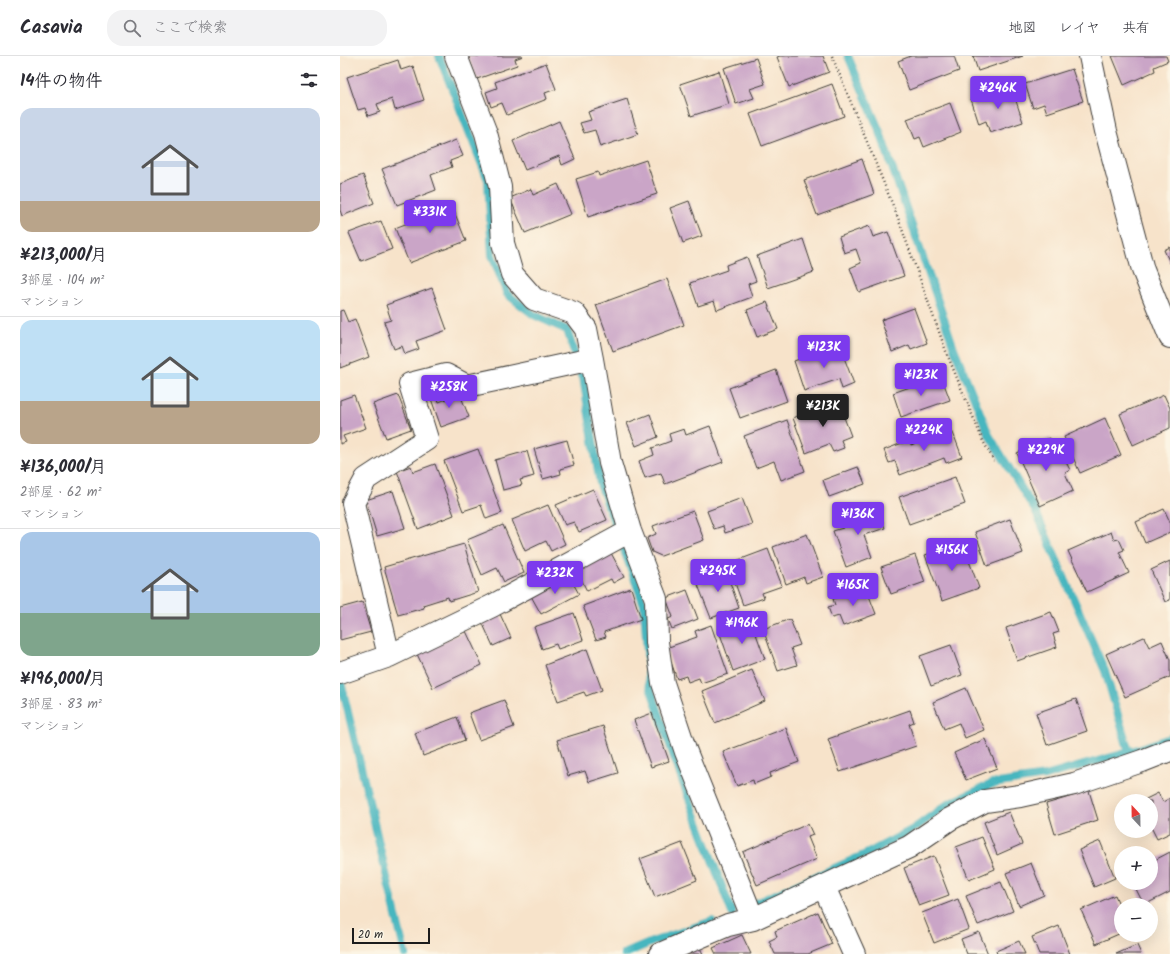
<!DOCTYPE html>
<html lang="ja">
<meta charset="utf-8">
<style>
body{margin:0;font-family:Kalam,"Klee One",sans-serif;background:#f2f2f3;color:#2b2b33;height:100vh;display:flex;flex-direction:column;font-size:15px;white-space:nowrap}
*{box-sizing:border-box;margin:0}
p{font-size:13px;color:#7c7c81}
.icon{flex:none;width:22px;height:22px;fill:none;stroke:currentColor;stroke-width:2;stroke-linecap:round;stroke-linejoin:round}
.map{position:relative;flex:1;overflow:hidden}
.details{display:flex;flex-direction:column;background:#fff;width:340px}
.details>*{flex:none}
.needle{width:26px;rotate:338deg}
.controls{position:absolute;left:774px;top:738px;display:grid;gap:8px}
.controls a{display:grid;place-items:center;width:44px;height:44px;border-radius:50%;background:#fff;box-shadow:0 4px 16px #0002;font-size:20px}
.scale{position:absolute;left:12px;bottom:10px;width:78px;box-sizing:border-box;padding-left:4px;border:2px solid #1c1c1c;border-top:0;font-size:11px;line-height:14px;white-space:nowrap;color:#1c1c1c;-webkit-text-stroke:3px #fcf5e5;paint-order:stroke}
.price{position:absolute;translate:-50% -34px;padding:0 9px;border-radius:4px;background:#7c3aed;color:#fff;font-size:13px;line-height:26px;filter:drop-shadow(0 1px 2px #0008)}
.price::after{content:'';position:absolute;left:50%;top:24px;width:12px;height:9px;margin-left:-6px;background:inherit;clip-path:polygon(0 0,100% 0,50% 100%)}
.price.on{background:#222;color:#fff}
ul{padding:0;list-style:none}
li{display:grid;align-content:center;gap:8px;height:212px;padding:0 20px}
li+li{border-top:1px solid #e1e1e2}
li span{display:grid;place-items:center;height:124px;border-radius:12px;color:#555}
li>.icon{margin-inline-start:auto}
span .icon{width:72px;height:72px;fill:#fffc;stroke-width:1}
li b{font-size:17px}
h2{display:flex;justify-content:space-between;align-items:center;height:48px;padding:0 20px;font-size:17px}
header{display:flex;align-items:center;gap:24px;box-sizing:border-box;height:56px;padding:0 20px;background:#fff;border-bottom:1px solid #e1e1e2}
header strong{font-size:19px}
nav{display:flex;gap:22px;margin-inline-start:auto;font-size:14px}
.search{width:280px;height:36px;background:#f2f2f3;display:flex;align-items:center;gap:10px;box-sizing:border-box;padding:0 14px;border-radius:16px;color:#7c7c81;font-size:15px}
main{display:flex;flex:1;min-height:0}
.map>svg:first-child{display:block}
</style>
<header>
<strong>Casavia</strong>
<div class="search"><svg class="icon" aria-label="search" viewBox="0 0 24 24"><circle cx="10" cy="10" r="6"/><path d="M15 15l6 6"/></svg>ここで検索</div>
<nav><a>地図</a><a>レイヤ</a><a>共有</a></nav>
</header>
<main>
<section class="details">
<h2>14件の物件<svg class="icon" aria-label="filters" viewBox="0 0 24 24"><path d="M4 7h16M4 17h16"/><circle cx="9" cy="7" r="2"/><circle cx="15" cy="17" r="2"/></svg></h2>
<ul>
<li><span style="background:linear-gradient(#c9d6e8 75%,#b9a48a 0)"><svg class="icon" aria-label="home" viewBox="0 0 24 24"><path d="M3 11l9-7 9 7M6 9v11h12V9"/></svg></span><div><b>¥213,000/月</b><p>3部屋 · 104 m²</p><p>マンション</p></div></li>
<li><span style="background:linear-gradient(#bfe0f5 65%,#b9a48a 0)"><svg class="icon" aria-label="home" viewBox="0 0 24 24"><path d="M3 11l9-7 9 7M6 9v11h12V9"/></svg></span><div><b>¥136,000/月</b><p>2部屋 · 62 m²</p><p>マンション</p></div></li>
<li><span style="background:linear-gradient(#a9c7e8 65%,#7fa58c 0)"><svg class="icon" aria-label="home" viewBox="0 0 24 24"><path d="M3 11l9-7 9 7M6 9v11h12V9"/></svg></span><div><b>¥196,000/月</b><p>3部屋 · 83 m²</p><p>マンション</p></div></li>
</ul>
</section>
<div class="map">
<svg width="830" height="898" viewBox="0 0 830 898">
<rect width="100%" height="100%" fill="#fcf5e5"/>
<filter id="ink" filterUnits="userSpaceOnUse"><feTurbulence type="fractalNoise" baseFrequency=".025" numOctaves="2"/><feDisplacementMap in="SourceGraphic" scale="8" xChannelSelector="R" yChannelSelector="G"/><feConvolveMatrix kernelMatrix="1 2 1 2 8 2 1 2 1" color-interpolation-filters="sRGB"/></filter>
<filter id="wash" filterUnits="userSpaceOnUse"><feTurbulence type="fractalNoise" baseFrequency=".012" numOctaves="4" result="noise"/><feDisplacementMap in="SourceGraphic" scale="16" xChannelSelector="R" yChannelSelector="G"/><feGaussianBlur stdDeviation="0.9" result="paint"/><feColorMatrix in="noise" values="0 0 0 0 0 0 0 0 0 0 0 0 0 0 0 0 0 1.4 0 .05"/><feComposite in="paint" operator="in"/></filter>
<g filter="url(#wash)">
<rect width="100%" height="100%" fill="#f7e3ca"/>
<g fill="none" stroke-linecap="round" stroke-linejoin="round">
<path stroke="#47b6bf" stroke-width="8" d="M99 0 148 124 152 199 167 238 194 259 227 274 244 327 260 428 304 549 309 628 342 724 392 857
M508 0 540 76 614 292 649 379 696 456 765 615 789 696
M0 622 65 898
M409 850 526 798 573 773 608 748 652 728 705 720 789 696 830 682
M284 898 312 886 372 865"/>
</g>
<g id="blocks">
<path fill="#caa5c7" d="M128 0H183L175 3 177 9 137 23Z
M440 0H483L489 16 449 31 437 1Z
M571 0H614L619 15 569 34 558 5Z
M633 0H683L638 15Z
M772 0H826L828 5 814 11 815 15 784 29Z
M416 2 425 28 410 33 414 42 396 48 384 12Z
M58 4 61 14 73 10 84 44 55 54 52 43 37 48 40 56 28 60 25 52 18 54 7 21Z
M206 7 216 33 205 37 207 43 167 59 162 47 151 51 146 36 157 32 155 26Z
M732 13 743 45 707 57 704 48 693 52 685 28Z
M379 15 389 48 351 60 340 28Z
M492 28 504 60 422 90 410 58Z
M671 30 683 66 650 77 646 65 639 68 631 43Z
M287 43 298 78 260 91 255 74 244 77 240 67 251 64 248 56Z
M610 47 621 76 584 91 580 81 575 83 567 63Z
M219 65 235 103 222 109 219 100 185 114 173 85Z
M116 84 123 100 110 105 112 111 91 119 96 134 57 149 42 113Z
M522 103 534 138 477 159 464 124Z
M306 104 317 138 248 161 236 123 258 116 259 120Z
M23 119 34 147 2 160 0 154V128Z
M218 128 231 158 185 177 170 142 191 133 193 139Z
M349 145 362 180 343 187 330 152Z
M112 150 126 185 69 207 55 172Z
M41 165 52 193 21 205 9 177Z
M529 170 533 181 548 176 564 220 519 236 510 212 521 207 516 193 504 197 499 181Z
M463 183 474 216 428 232 417 200Z
M830 191V207L824 194Z
M407 201 416 225 408 228 412 241 377 254 374 245 358 250 350 227 387 214 386 209Z
M327 223 344 269 273 295 256 249Z
M92 232 107 274 76 285 79 293 65 298 62 290 54 293 44 266 51 264 46 249Z
M427 246 438 273 417 281 407 254Z
M574 252 587 287 571 293 569 289 552 296 541 264Z
M3 254 8 266 15 263 29 301 0 312V255Z
M499 288 514 328 502 333 499 323 464 335 454 305Z
M436 314 447 345 400 362 389 332Z
M601 320 610 344 561 361 553 337Z
M95 335 99 346 120 338 129 361 101 371 89 337Z
M14 339 26 372 3 380 6 386 0 388V344Z
M58 339 71 373 46 382 33 348Z
M824 339 830 352V372L793 389 780 358Z
M498 345 511 380 501 384 504 392 493 396 489 388 466 397 453 362Z
M310 358 318 381 296 390 287 367Z
M765 362 781 399 740 417 724 381Z
M447 364 465 415 441 424 434 405 416 412 404 380Z
M370 370 383 406 325 428 321 417 305 422 299 405 314 399 312 392 331 385 329 378 344 373 346 379Z
M612 374 622 401 606 407 604 402 560 419 555 405 549 407 544 394 570 384 571 389Z
M710 382 719 404 724 402 730 414 725 417 733 435 700 450 677 397Z
M227 384 234 409 220 413 221 418 203 423 194 393Z
M138 393 162 457 146 463 141 449 123 455 104 405Z
M187 395 194 420 180 424 182 429 163 434 155 404Z
M95 408 114 459 78 473 57 415 71 410 73 416Z
M518 411 525 428 489 441 483 424Z
M615 421 625 448 569 468 559 441Z
M253 433 267 464 239 476 234 466 225 469 216 449Z
M53 435 65 472 37 480 26 444Z
M402 442 412 468 385 477 383 470 374 473 367 455Z
M208 449 225 488 211 495 206 485 185 495 172 464Z
M537 452 545 472 524 479 532 501 506 511 493 475 503 472 501 466Z
M824 453 830 466V476L805 487 796 466Z
M353 455 364 484 321 500 312 496 307 482 316 478 313 470Z
M670 463 683 497 647 510 635 476Z
M163 469 184 517 164 526 157 512 142 519 127 484Z
M771 476 774 484 779 483 784 494 779 496 789 517 747 536 728 495Z
M467 478 483 521 466 527 464 521 446 528 433 491Z
M622 486 639 532 602 545 585 499Z
M124 488 138 536 109 545 108 541 83 549 84 552 58 559 44 511Z
M428 493 442 530 422 537 424 542 403 549 388 508Z
M271 497 284 521 273 527 271 523 247 535 237 515Z
M575 499 585 526 551 538 541 511Z
M830 505V544L825 546 811 514Z
M385 512 399 552 371 562 358 529 364 526 362 520Z
M229 520 239 538 201 558 191 540Z
M291 532 301 563 264 576 266 581 256 584 243 550Z
M526 532 536 558 503 570 499 560 492 562 488 551 495 549 493 543Z
M347 534 358 563 332 573 328 563 333 561 326 542Z
M22 546 31 576 0 584V552Z
M711 556 719 576 713 578 717 591 677 605 666 572Z
M234 557 243 584 218 593 216 588 202 593 194 571Z
M160 558 171 582 153 590 142 566Z
M450 563 460 589 451 592 457 609 438 615 423 573Z
M411 564 425 603 393 615 379 575Z
M371 569 388 618 361 627 359 622 348 626 346 620 337 623 326 592 357 581 355 575Z
M126 575 142 609 93 632 77 598Z
M804 581 809 591 822 585 830 604V621L785 641 766 598Z
M611 589 622 619 591 630 580 600Z
M247 593 262 634 246 640 244 636 218 645 205 609Z
M412 614 425 645 375 667 362 635Z
M626 632 644 674 625 682 619 667 604 673 593 646Z
M736 643 747 675 707 689 696 657Z
M164 644 174 671 139 684 129 657Z
M570 654 574 666 569 668 576 690 500 716 488 683Z
M312 657 329 705 311 711 294 664Z
M117 661 125 684 83 700 75 677Z
M263 670 278 717 249 726 245 715 228 720 217 684Z
M446 672 459 706 430 717 431 721 414 728 413 724 397 730 383 696Z
M645 683 657 712 626 724 614 697Z
M749 735 758 764 715 778 706 748Z
M818 737 823 746 830 742V777L817 783 811 771V745H802Z
M669 756 682 788 657 799 644 766Z
M468 768 473 779 468 781 477 803 417 829 403 796Z
M642 781 655 813 629 824 616 791Z
M760 785 775 822 754 831 739 794Z
M342 787 357 824 315 841 300 803Z
M830 796V836L804 849 793 827H811V806Z
M594 800 609 839 579 850 564 812Z
M691 807 704 839 679 850 666 817Z
M661 826 673 855 638 869 626 840Z
M775 839 781 853V877L756 888 741 854Z
M618 843 629 873 594 887 582 857Z
M478 856 492 888 468 898H435L429 885 437 881 435 875Z
M719 870 730 898H699L692 881Z
M639 876 648 898H627L621 883Z
M402 879 411 898H376L373 892Z
M679 885 685 898H657L656 895Z
M797 889 801 898H776Z
M360 892 363 898H347Z"/>
</g>
</g>
<g filter="url(#ink)">
<use href="#blocks" fill-opacity="0" stroke="#3d3a36" stroke-width="1"/>
<g fill="none" stroke-linecap="round" stroke-linejoin="round">
<g stroke="#3d3a36" stroke-width="24">
<path id="minor" d="M116 0 146 77 160 131 163 187 172 218 194 243 234 257 246 273 252 303 270 407 290 475 316 543 317 586 323 627 346 696 413 863
M750 0 766 75 803 214 830 281
M49 600 13 447 26 423 87 383 70 328 106 319 127 330 252 303
M0 617 49 600 152 550 290 475
M484 831 514 898
M320 898 388 869 413 863 569 791 610 763 645 745 680 740 734 728 802 705 830 694"/>
</g>
<path stroke="#3d3a36" stroke-width="2.5" stroke-dasharray="1 3" stroke-linecap="butt" d="M492 0 558 162 607 298 643 385 654 405"/>
<use href="#minor" stroke="#fff" stroke-width="22"/>
</g>
</g>
</svg>
<div class="controls">
<a><svg class="needle" viewBox="-14 -14 28 28"><path d="M0-13l5 13h-10z" fill="#e53935"/><path d="M0 13l5-13h-10z" fill="#7c7c81"/></svg></a>
<a>+</a>
<a>−</a>
</div>
<div class="scale">20 m</div>
<b class="price" style="left:658px;top:54px">¥246K</b>
<b class="price" style="left:90px;top:178px">¥331K</b>
<b class="price" style="left:484px;top:313px">¥123K</b>
<b class="price" style="left:581px;top:341px">¥123K</b>
<b class="price" style="left:109px;top:353px">¥258K</b>
<b class="price on" style="left:483px;top:372px">¥213K</b>
<b class="price" style="left:584px;top:396px">¥224K</b>
<b class="price" style="left:706px;top:416px">¥229K</b>
<b class="price" style="left:518px;top:480px">¥136K</b>
<b class="price" style="left:612px;top:516px">¥156K</b>
<b class="price" style="left:378px;top:537px">¥245K</b>
<b class="price" style="left:215px;top:539px">¥232K</b>
<b class="price" style="left:513px;top:551px">¥165K</b>
<b class="price" style="left:402px;top:589px">¥196K</b>
</div>
</main>
